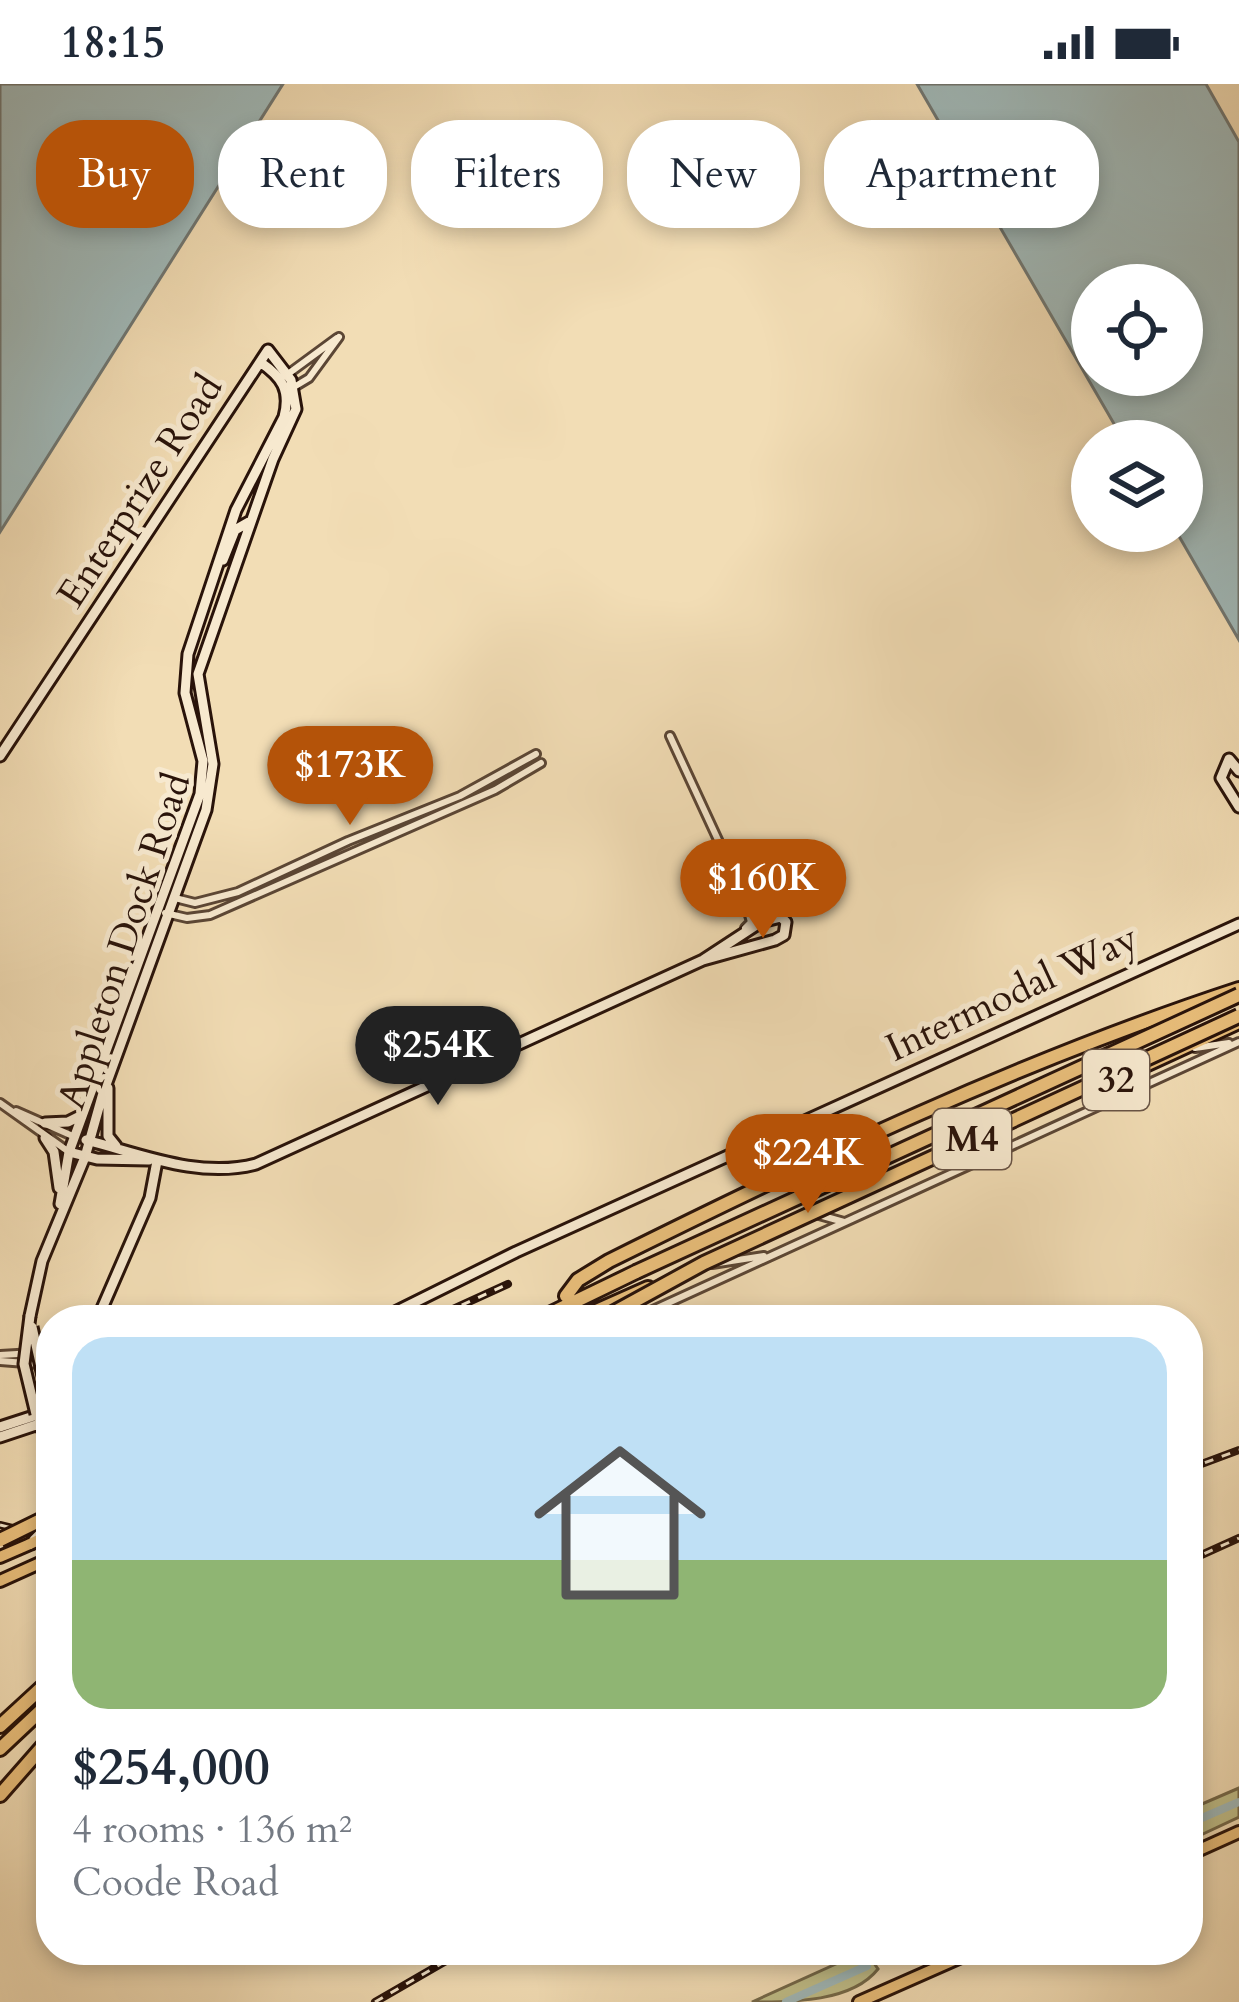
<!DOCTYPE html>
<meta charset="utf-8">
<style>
body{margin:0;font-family:Cardo,serif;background:#f2f2f3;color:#1f2937;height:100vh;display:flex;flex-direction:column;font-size:45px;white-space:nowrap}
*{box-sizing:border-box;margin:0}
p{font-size:39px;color:#747a83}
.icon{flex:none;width:66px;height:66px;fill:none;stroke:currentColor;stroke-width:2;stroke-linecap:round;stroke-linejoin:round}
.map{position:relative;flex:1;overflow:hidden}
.drawer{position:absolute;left:36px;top:1221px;width:1167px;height:660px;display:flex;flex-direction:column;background:#fff;border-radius:48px;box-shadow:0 6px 18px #0003}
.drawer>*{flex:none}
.hud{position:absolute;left:36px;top:36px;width:1167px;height:108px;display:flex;gap:24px}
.buttons{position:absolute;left:1071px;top:180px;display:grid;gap:24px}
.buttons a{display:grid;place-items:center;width:132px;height:132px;border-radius:50%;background:#fff;box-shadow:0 6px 18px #0003;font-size:60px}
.price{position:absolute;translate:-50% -102px;padding:0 27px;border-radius:42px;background:#b45309;color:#fff;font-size:39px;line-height:78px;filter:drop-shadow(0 3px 6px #0008)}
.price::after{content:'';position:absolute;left:50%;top:72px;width:36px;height:27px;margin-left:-18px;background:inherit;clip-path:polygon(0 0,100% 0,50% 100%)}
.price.active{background:#222;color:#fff}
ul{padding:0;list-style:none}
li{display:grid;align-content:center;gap:24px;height:636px;padding:0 36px}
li+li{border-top:3px solid #e0e1e3}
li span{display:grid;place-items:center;height:372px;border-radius:36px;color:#555}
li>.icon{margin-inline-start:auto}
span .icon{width:216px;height:216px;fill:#fffc;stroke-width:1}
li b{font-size:51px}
.chip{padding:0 42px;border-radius:48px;background:#fff;box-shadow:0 6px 18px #0003;font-size:42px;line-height:108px}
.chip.active{background:#b45309;color:#fff}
.status{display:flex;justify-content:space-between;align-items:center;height:84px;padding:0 60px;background:#fff;direction:ltr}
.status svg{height:33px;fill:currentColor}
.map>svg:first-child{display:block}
</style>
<div class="status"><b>18:15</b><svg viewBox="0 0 49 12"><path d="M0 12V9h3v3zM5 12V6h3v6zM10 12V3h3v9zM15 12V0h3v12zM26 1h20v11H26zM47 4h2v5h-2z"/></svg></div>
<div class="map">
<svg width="1239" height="1918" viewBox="0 0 1239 1918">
<rect width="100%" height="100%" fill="#f2ddb5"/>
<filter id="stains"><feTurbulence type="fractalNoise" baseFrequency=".00167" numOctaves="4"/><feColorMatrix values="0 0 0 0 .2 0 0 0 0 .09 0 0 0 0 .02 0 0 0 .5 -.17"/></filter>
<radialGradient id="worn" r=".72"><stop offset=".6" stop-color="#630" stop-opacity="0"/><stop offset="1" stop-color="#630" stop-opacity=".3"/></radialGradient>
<path fill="#c0bf8a" stroke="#74694a" stroke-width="3" d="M1239 1704V1733L1188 1757V1726Z
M858 1870 869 1872 878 1885C852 1918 793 1918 752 1918Z"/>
<path fill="#a0b9b9" stroke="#707773" stroke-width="3" fill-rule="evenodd" d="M0 0H283L0 448Z
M917 0H1206L1239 58V556L1176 447H1182V357H1124ZM1182 201V291H1092V201Z"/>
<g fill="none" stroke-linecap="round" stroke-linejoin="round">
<path stroke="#a0b9b9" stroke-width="8" d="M1188 1740 1239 1718
M899 1868 903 1866
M786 1918 867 1882"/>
<g stroke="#5b4635" stroke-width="12">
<path id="street" d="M288 290 337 254
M294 303 309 294 339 253
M670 652 743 810 751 838 745 844
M745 813 757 823 780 831
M175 814 195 819 238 808 348 757 460 712 536 670
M165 829 187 834 210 831 495 706 541 679
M1195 964 1229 959
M0 1019 69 1068
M16 1027 75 1053
M819 1131 844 1138
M712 1180 764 1172
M631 1236 1239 958
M0 1271 51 1268
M0 1277 51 1281"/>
</g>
<g stroke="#29130a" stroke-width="15">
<path id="secondary" d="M223 476 235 446 249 438
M0 672 268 266 291 296 296 325 273 375 198 590 213 680 206 726 103 1009 85 1073 42 1177 30 1232
M1239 687 1229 675 1221 694 1239 723
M108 1004V1052L116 1062
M45 1039 68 1038 80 1032
M45 1054 54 1068 59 1104
M86 1056C141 1070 199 1095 256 1080L703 876 761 838 781 833 786 838 784 851 775 856 703 876
M69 1068 97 1075 149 1076
M60 1120 69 1068 200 710 203 677 185 609 188 570 236 426 284 333C291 306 282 293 260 278
M97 1236 150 1114 157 1077
M379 1236 516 1168 1239 840
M39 1338 51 1366
M0 1343 40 1330
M0 1353 39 1340 51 1330"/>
</g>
<g stroke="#29130a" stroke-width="16">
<path id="primary" d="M1100 1003 1239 939
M0 1473 30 1460
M0 1497 51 1474
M1188 1771 1239 1748
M859 1918 977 1866"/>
</g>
<g stroke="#29130a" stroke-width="18">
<path id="highway" d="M566 1212 578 1196 609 1177C814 1075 1022 976 1239 905
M537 1236 636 1188
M576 1236 648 1204
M0 1642 51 1595
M0 1665 51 1617
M0 1711 51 1653"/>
</g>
<use href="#street" stroke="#f7e9cf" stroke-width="6"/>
<use href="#secondary" stroke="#f7e9cf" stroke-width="9"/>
<use href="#primary" stroke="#e9be7a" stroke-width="10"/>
<use href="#highway" stroke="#e9be7a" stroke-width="12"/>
<g stroke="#29130a" stroke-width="8">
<path id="rail" d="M429 1236 508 1200
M1188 1385 1239 1366
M0 1441 21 1446 51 1463
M1188 1477 1239 1454
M375 1918 465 1866"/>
</g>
<use href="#rail" stroke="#f7e9cf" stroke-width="3" stroke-dasharray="9" stroke-linecap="butt"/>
<g stroke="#29130a" stroke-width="15" stroke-linecap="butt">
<path id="secondary-bridge" d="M30 1232 24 1280 36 1330
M32 1243 51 1328
M34 1456 51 1439"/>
</g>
<g stroke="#29130a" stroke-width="16" stroke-linecap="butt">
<path id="primary-bridge" d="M30 1460 51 1450"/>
</g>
<g stroke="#29130a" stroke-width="18" stroke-linecap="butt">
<path id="highway-bridge" d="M636 1188 1239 911
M600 1236 704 1179 1239 932
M0 1456 51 1431"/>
</g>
<use href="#secondary-bridge" stroke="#f7e9cf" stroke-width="9"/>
<use href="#primary-bridge" stroke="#e9be7a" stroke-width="10"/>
<use href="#highway-bridge" stroke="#e9be7a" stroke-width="12"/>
</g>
<g text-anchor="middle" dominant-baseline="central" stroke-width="10" stroke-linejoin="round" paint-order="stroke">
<g fill="#f7e9cf" stroke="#675345" stroke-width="3">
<rect x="1083" y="966" width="66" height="60" rx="9"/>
<rect x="933" y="1025" width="78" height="60" rx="9"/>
</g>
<g font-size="36" font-weight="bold" fill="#29130a">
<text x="1116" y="996">32</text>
<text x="972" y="1055">M4</text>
</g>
<g font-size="39" fill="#29130a" stroke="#f7e9cf">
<text transform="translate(140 407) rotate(-57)">Enterprize Road</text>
<text transform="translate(124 857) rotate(-72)">Appleton Dock Road</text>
<text transform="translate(1012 909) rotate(-25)">Intermodal Way</text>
</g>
</g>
<rect width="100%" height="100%" filter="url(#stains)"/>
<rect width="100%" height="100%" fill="url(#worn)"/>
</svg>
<div class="buttons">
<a><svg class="icon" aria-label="locate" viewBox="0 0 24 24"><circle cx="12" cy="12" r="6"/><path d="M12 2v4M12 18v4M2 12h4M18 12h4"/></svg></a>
<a><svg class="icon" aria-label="layers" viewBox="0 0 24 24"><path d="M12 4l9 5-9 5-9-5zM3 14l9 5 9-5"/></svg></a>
</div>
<b class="price" style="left:350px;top:744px">$173K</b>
<b class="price" style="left:763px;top:857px">$160K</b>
<b class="price active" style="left:438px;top:1024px">$254K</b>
<b class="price" style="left:808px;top:1132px">$224K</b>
<div class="hud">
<a class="chip active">Buy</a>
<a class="chip">Rent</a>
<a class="chip">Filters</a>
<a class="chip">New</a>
<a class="chip">Apartment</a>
</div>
<section class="drawer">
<ul>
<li><span style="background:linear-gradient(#bfe0f5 60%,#8fb573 0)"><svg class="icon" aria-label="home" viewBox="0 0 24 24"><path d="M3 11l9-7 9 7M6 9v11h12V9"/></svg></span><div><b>$254,000</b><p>4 rooms · 136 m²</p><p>Coode Road</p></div></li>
</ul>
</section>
</div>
